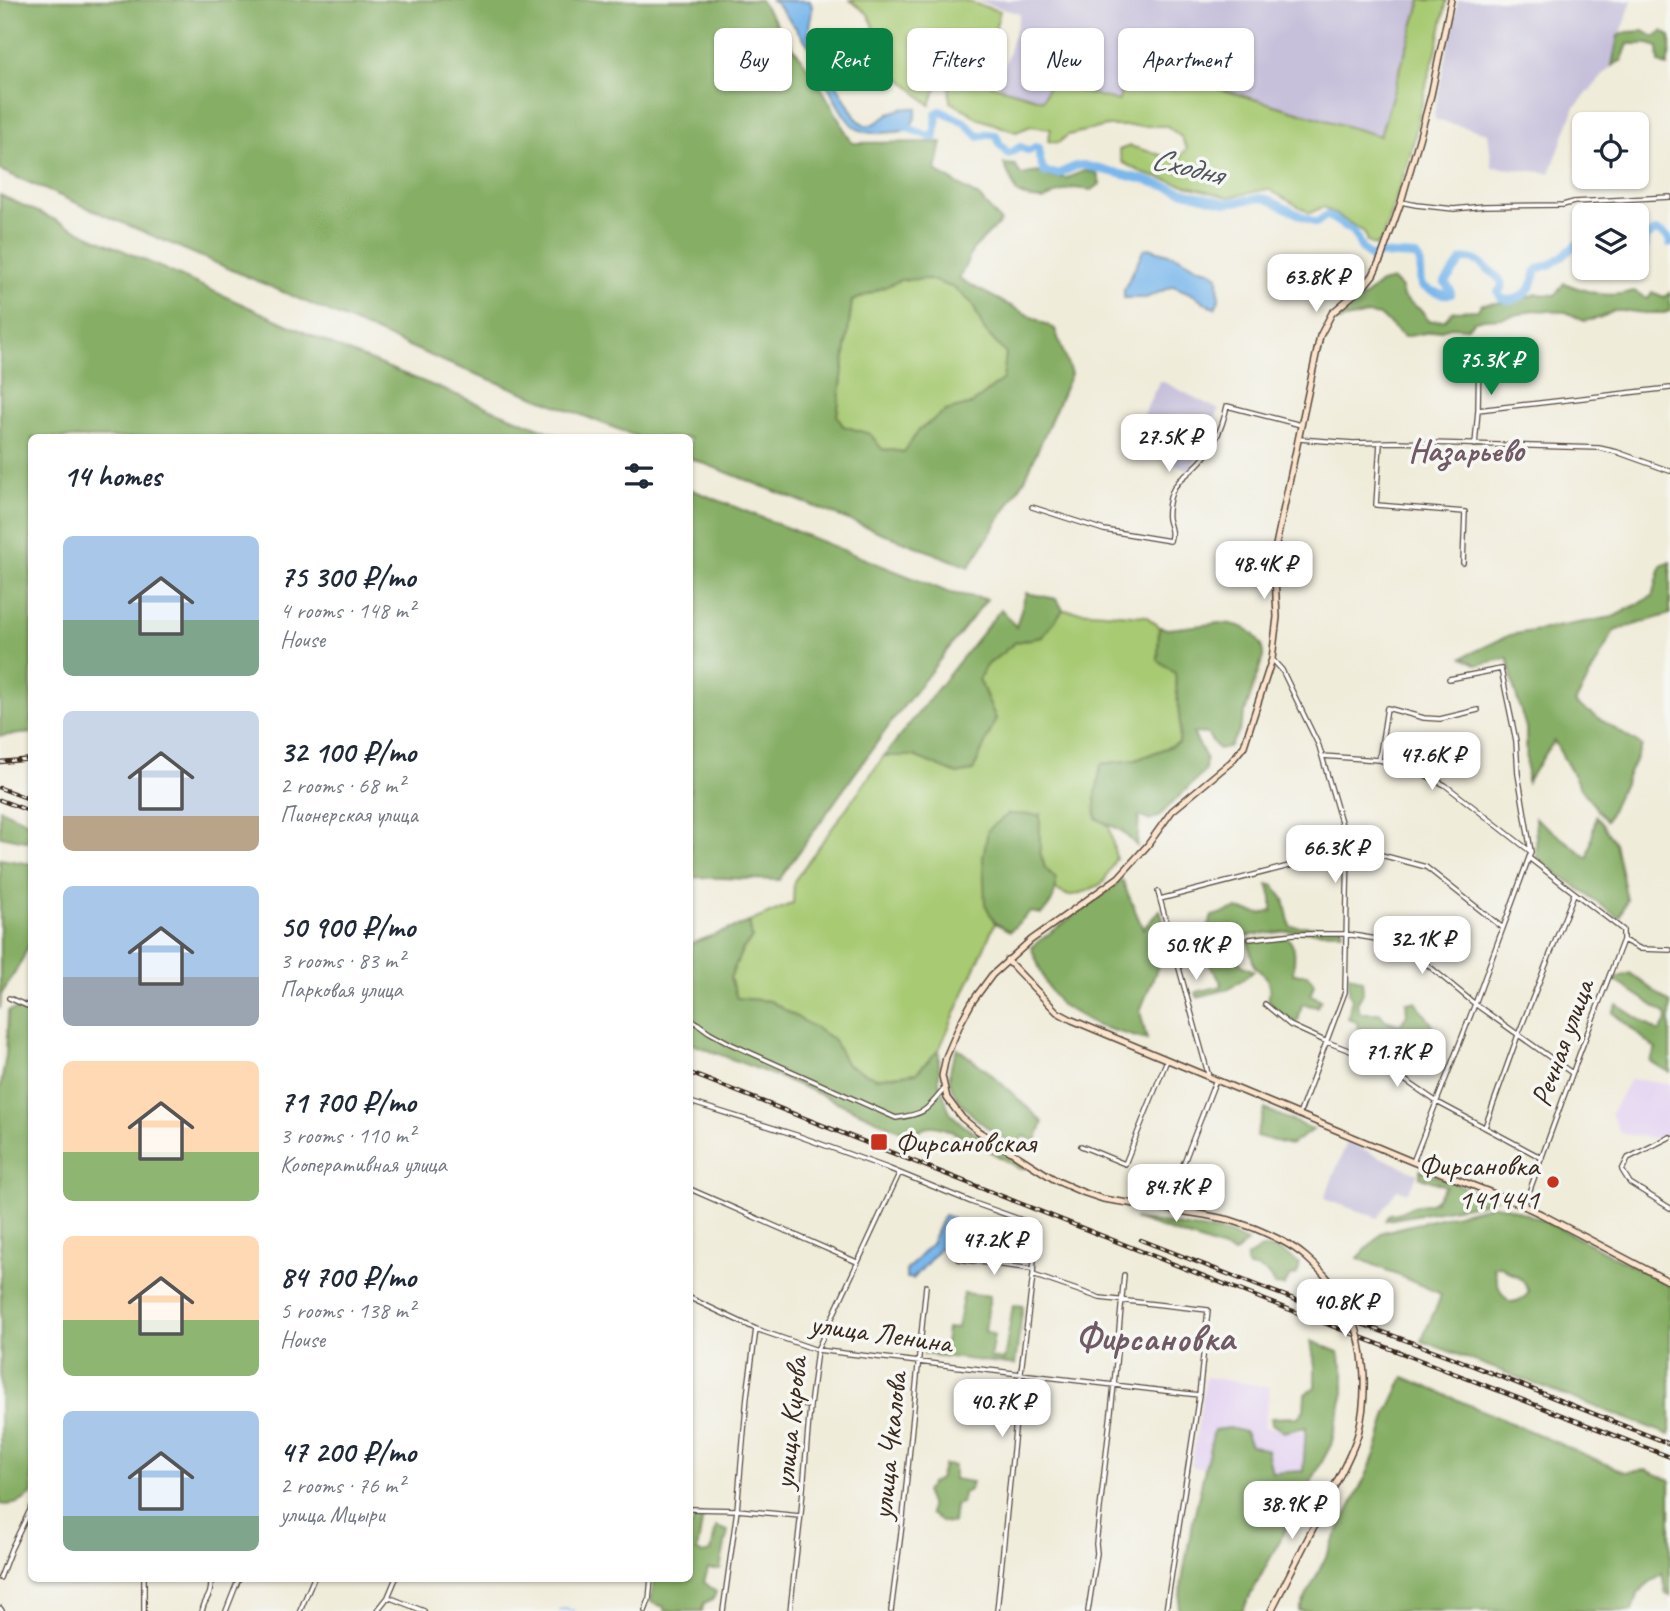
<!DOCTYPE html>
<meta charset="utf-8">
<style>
body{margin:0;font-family:Caveat,sans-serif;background:#f6f6f7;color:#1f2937;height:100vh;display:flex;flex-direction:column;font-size:26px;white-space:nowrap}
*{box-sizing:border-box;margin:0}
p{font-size:23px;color:#747a83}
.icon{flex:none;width:38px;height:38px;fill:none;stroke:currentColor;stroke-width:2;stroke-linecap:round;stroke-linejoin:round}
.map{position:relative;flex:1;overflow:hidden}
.panel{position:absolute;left:28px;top:434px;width:665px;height:1148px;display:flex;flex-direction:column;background:#fff;border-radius:10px;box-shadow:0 2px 5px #0004}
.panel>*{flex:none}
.banner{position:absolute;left:714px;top:28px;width:665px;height:63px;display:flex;gap:14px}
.fabs{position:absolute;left:1572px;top:112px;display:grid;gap:14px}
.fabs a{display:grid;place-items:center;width:77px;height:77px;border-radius:10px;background:#fff;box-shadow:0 2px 5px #0004;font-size:35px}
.price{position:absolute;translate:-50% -60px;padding:0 16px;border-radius:14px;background:#fff;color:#222;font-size:23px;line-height:46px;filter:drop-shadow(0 2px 4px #0008)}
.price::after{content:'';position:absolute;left:50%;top:42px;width:21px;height:16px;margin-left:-10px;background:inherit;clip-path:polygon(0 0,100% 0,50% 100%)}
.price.selected{background:#0b8043;color:#fff}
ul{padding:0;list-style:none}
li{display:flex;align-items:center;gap:21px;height:175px;padding:0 35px}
li span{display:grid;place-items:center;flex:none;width:196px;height:140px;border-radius:10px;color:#555}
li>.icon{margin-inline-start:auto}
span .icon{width:84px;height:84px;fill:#fffc;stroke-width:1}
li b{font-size:30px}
h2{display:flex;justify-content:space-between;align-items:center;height:84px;padding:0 35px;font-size:30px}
.chip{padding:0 24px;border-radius:10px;background:#fff;box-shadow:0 2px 5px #0004;font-size:24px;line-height:63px}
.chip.selected{background:#0b8043;color:#fff}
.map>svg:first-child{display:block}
</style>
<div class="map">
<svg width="1670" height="1611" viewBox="0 0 1670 1611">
<rect width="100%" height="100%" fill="#f6f6f2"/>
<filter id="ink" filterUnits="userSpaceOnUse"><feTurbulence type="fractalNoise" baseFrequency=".0143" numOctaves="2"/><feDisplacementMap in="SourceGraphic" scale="14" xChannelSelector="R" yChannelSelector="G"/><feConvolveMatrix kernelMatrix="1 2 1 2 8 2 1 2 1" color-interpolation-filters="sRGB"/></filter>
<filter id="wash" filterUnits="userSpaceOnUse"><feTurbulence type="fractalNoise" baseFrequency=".00686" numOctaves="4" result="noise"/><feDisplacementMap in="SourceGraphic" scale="28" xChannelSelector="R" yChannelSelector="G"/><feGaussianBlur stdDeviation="1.57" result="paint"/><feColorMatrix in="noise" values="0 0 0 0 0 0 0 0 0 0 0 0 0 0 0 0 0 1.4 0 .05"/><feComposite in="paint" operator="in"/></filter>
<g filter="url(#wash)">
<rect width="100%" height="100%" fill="#f0ecda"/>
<path fill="#e4d3f2" d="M1630 1079 1670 1084V1134L1659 1139 1620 1133 1611 1114Z
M1206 1377 1270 1387 1264 1427 1308 1433 1301 1476 1191 1467Z"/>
<path fill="#c6c0da" d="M975 0H1421L1380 136 1148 68 1145 77 1119 101 1049 85 1043 100 998 88 1020 14Z
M1458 0H1632L1610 68 1575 107 1550 173 1492 167 1488 133 1436 120 1434 115Z
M1160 380 1219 410 1190 471 1130 440Z
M1347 1142 1418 1174 1407 1193 1397 1189 1378 1218 1324 1199Z"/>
<path fill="#a8ca73" stroke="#727a48" stroke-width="2" d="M850 0H961L1000 11 981 82 1043 100 1049 84 1119 101 1125 70 1145 77 1148 68 1380 136 1421 0H1447L1436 52 1428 77 1410 156 1382 239 1376 246 1367 242 1364 232 1323 207 1310 213 1268 189 1228 197 1145 174 1122 162 1119 150 1130 146 1178 160 1187 148 1181 137 1167 126H1107L1068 135 1058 143 1048 141 1051 129 1031 126 1016 132 977 118 966 110 950 102 949 76 940 71 937 86 930 105 863 44 874 27 868 14Z
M901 279H929L954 288 972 303 984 330 1006 353 1003 379 972 404 946 411 919 430 905 452 882 449 870 434 843 426 837 416 852 301Z
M1063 610 1146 616 1159 627 1158 660 1175 673 1180 724 1179 743 1136 760 1101 764 1096 818 1109 826 1116 858 1103 883 1087 891 1069 896 1056 890V879L1045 868 1040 852V815L985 903 995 923 939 1050 916 1073 876 1078 847 1065 833 1039 770 1001 737 998 730 978 742 950 752 938 749 922 793 903 794 881 884 756H914L957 774 996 719 979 679 984 667 1016 642 1042 637Z"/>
<path fill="#86ae65" stroke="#606c42" stroke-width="2" fill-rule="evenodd" d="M0 0H760L820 85 852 143 942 142 936 171 979 197 1001 222 973 249 959 279 1055 329 1071 374 1025 479 969 567 690 458V438L638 437 450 364 0 170ZM901 280 929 279 954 288 972 303 984 330 1006 354 1003 379 972 404 946 411 919 430 904 452 882 449 870 434 843 426 837 416 852 301Z
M1644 31 1654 37 1663 31 1670 37V51L1667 66 1659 63 1658 47 1648 44H1628L1622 60 1612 66 1618 36 1627 32Z
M1004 164 1015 165 1021 175 1037 172 1052 177 1067 178 1084 171 1097 173 1100 184 1092 190 1073 188 1057 193 1043 200 1032 199 1017 193Z
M0 195 344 350 562 437 32 438 31 733 0 736Z
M1393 280 1401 288 1403 297 1422 311 1429 321 1445 320 1453 311 1478 310 1481 304 1511 302 1537 294 1555 295 1564 283C1590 293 1607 299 1634 291L1648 299 1652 292 1664 297 1670 293V311L1664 313H1643L1629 311H1614L1600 318 1584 321 1566 312 1533 310 1524 313 1502 318 1484 319 1475 321 1466 328 1451 327 1441 330 1404 337 1381 316 1367 314 1333 322 1381 283Z
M690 489 950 593 987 599 893 720 779 880 690 877Z
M1670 562V614L1614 631 1575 703 1642 746 1606 821 1580 787 1554 741 1527 782 1526 728 1514 688 1508 658 1477 665 1463 657 1510 635 1613 617 1653 596 1661 566Z
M1026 593 1057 599 1063 610 1042 637 1016 642 985 667 979 679 996 719 973 771 957 774 914 756H884L1001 609 1016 627Z
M1220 623C1226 623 1233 624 1239 626 1252 629 1264 644 1263 657L1239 731 1229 747 1218 749 1207 734 1193 733 1206 758 1205 771 1158 817 1148 820 1139 816 1137 846 1122 831 1096 818 1095 800 1101 764 1136 760 1179 743 1180 724 1175 673 1158 660 1159 627 1168 629Z
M0 809 26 821 31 826V842L0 836Z
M1008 814 1040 815V852L1045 868 1056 879C1057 892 1052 905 1041 914L1030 912 1010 931 995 923 985 904 983 858 988 830Z
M1596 816 1615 843 1627 900 1619 918 1537 858 1535 818 1588 858Z
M0 859 32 864 31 940 22 960 1 995 0 1009Z
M1122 880 1143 929 1160 910 1169 939 1140 1011 1147 1040 1098 1026 1060 1004 1046 984 1031 947Z
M1268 885H1273L1284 899 1290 926 1342 927 1343 932 1289 931 1245 936 1239 928 1230 930 1241 965 1254 971 1229 989 1197 997 1196 992 1222 986C1220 978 1217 976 1213 970 1206 960 1200 950 1196 937L1206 932 1212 916 1237 909 1262 914 1272 911V898Z
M749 922 752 938 742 950 730 978 737 998 770 1001 833 1039 847 1065 876 1078 916 1073 939 1050V1082L950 1113 964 1126 1029 1167 1020 1169C1003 1160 948 1124 931 1126 924 1127 917 1133 910 1135L804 1087 690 1043V944Z
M1286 937C1298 946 1294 960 1293 974H1308L1314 983 1311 995 1321 1000 1317 1007 1302 1004 1298 1021 1292 1023 1268 1001 1270 991 1267 978 1254 966 1248 941Z
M1630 973 1670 1003V1073L1650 1061 1656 1049 1613 1013 1617 1005 1659 1032 1667 1020 1666 1014 1613 979Z
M1349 975 1362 980 1363 993 1357 1004 1360 1013H1380L1385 1020 1400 1025 1407 1015 1406 1002H1416L1439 1034 1419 1063 1403 1052 1404 1044 1393 1038 1389 1048 1401 1058 1398 1066 1366 1046 1367 1032 1357 1027 1358 1023 1348 1018 1352 998 1349 993Z
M21 1008 32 1014V1494C22 1502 13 1507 0 1504L1 1247H0V1091L6 1055 8 1011Z
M957 1048 989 1072 1043 1122 1036 1141 1023 1136 1017 1143C995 1138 954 1104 950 1081 949 1068 953 1059 957 1048Z
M1265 1109 1313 1130 1290 1145 1256 1136Z
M1420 1170 1496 1199 1479 1204 1386 1220 1390 1214C1403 1214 1408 1206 1418 1205 1424 1204 1430 1205 1435 1200 1439 1196 1442 1190 1446 1186L1420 1177Z
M1494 1205 1507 1207 1543 1220 1670 1285V1435L1422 1341C1427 1324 1437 1310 1441 1294L1358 1258 1383 1232ZM1501 1266C1514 1279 1520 1271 1529 1292 1524 1299 1520 1301 1511 1302 1499 1295 1496 1280 1494 1267Z
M1134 1219 1227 1233 1247 1242 1235 1253Z
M1262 1248C1277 1247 1287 1254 1299 1264V1270L1296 1275 1290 1276 1284 1286 1274 1285C1269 1272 1263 1269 1249 1267L1246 1263 1247 1257Z
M964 1293 990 1296 985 1331 994 1335 990 1358 1004 1360 1013 1305 1023 1306 1015 1365 924 1354 925 1350 944 1351 947 1329 957 1328Z
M1311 1341 1338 1352 1344 1373V1393L1331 1445 1242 1611H1178C1185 1550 1200 1490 1214 1430L1230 1428 1245 1432 1251 1445 1267 1450 1272 1473 1303 1471 1306 1427 1284 1432 1272 1424 1271 1418 1298 1417 1304 1410 1305 1394 1315 1387V1366Z
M1404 1377 1625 1472 1646 1470 1670 1480V1596L1666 1594 1662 1573 1637 1594 1632 1611H1299L1366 1476 1378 1446 1387 1413Z
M944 1465 954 1466V1479L972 1482 970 1490 963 1493 962 1503 955 1505 953 1523 943 1522 930 1514V1504L925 1492 932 1483 939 1479Z
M695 1516H703L697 1551 704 1554 711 1552 716 1527 728 1531 720 1569H708L704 1582 716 1592 713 1599 704 1603 702 1611H665L664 1607 651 1602 654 1579 690 1578V1526H692Z"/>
<path fill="#79b7ec" stroke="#5a7085" stroke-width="2" d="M770 0 810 1C816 12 806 24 809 37L856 118C858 119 862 124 865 125 874 128 886 114 895 111 903 108 909 107 917 108 915 123 910 131 895 132 883 133 868 135 858 129 839 119 821 66 809 46 799 31 787 17 776 3Z
M1148 248 1179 257 1197 267 1209 270 1218 276 1219 300 1215 308C1208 306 1206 303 1200 299 1192 293 1182 290 1173 286L1146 298H1124V290L1143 251Z
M944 1215 953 1218 942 1246 913 1279 906 1278V1271L931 1244Z"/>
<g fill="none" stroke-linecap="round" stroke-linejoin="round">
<path stroke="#79b7ec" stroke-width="2" d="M560 1611 564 1609 574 1611"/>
<path stroke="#79b7ec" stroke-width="8" d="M900 125 934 138 935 137C934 128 938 122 936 113L940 111 964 122 979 137 986 134 996 135 1000 145 1009 154 1020 147 1029 151 1035 147 1039 148V157L1044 172 1058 174 1076 166 1083 165 1141 179 1184 192 1226 203 1261 198 1267 199 1316 223 1327 215 1354 232 1361 247 1371 258 1377 254 1416 256C1425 265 1417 275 1422 286 1430 291 1441 295 1451 294L1450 289 1445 283 1462 260C1467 259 1468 258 1473 260 1479 261 1499 277 1501 282 1503 287 1501 288 1498 292L1501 298C1515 304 1530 294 1534 279 1536 274 1533 273 1538 269 1542 266 1549 266 1553 263 1564 256 1573 246 1584 239
M1636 252 1645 247 1646 237 1656 231C1663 234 1669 235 1670 243"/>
</g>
</g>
<g filter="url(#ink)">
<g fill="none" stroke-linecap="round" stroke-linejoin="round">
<g stroke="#56473a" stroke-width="6">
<path id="street" d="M1401 202 1416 205 1454 209 1484 206 1563 205 1574 202 1670 197
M1478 410 1670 388
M1299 439 1353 443 1394 442 1599 448 1617 452 1670 471
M1380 443 1376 505 1465 512 1463 563
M1475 445 1478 410 1479 348
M1032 507 1104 530 1170 541C1173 531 1170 528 1168 519 1167 512 1169 499 1172 492 1177 480 1186 476 1194 468 1213 451 1222 430 1227 406L1301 425
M1272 659 1282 670 1319 746 1348 846 1345 992 1299 1115
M1322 756 1379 760 1409 767 1445 785 1530 851
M1379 760 1387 708 1424 718 1440 719 1478 710
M1348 846 1426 867 1503 928
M1529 858 1623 930V940
M1158 892 1209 1077
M1160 899 1289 866 1348 859
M1250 939 1294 934H1346L1401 943 1475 1004 1572 1073
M9 998 32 1008
M1265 1004 1290 1025 1327 1042 1377 1061 1437 1102 1542 1158
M690 1018 709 1032 731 1044 896 1118C925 1114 926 1111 944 1089
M690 1102 796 1135 890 1169 971 1202 1036 1225 1033 1275 1020 1380 997 1611
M1485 1127 1518 1035 1574 894
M1670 1137 1628 1158 1622 1170 1630 1183 1670 1208
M1081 1146 1125 1164 1167 1060
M1413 1162 1475 1004 1531 852 1518 774 1516 741 1501 669 1449 679
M1176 1183 1215 1082 1217 1081
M690 1189 857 1262
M1524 1206 1579 1055 1623 940 1641 949 1670 950
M958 1259 1032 1269
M1033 1275 1100 1298 1208 1310 1199 1395 1166 1611
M690 1298 756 1329 817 1350 1199 1395
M792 1403 810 1406
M690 1509 737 1510 800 1516
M0 1578 11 1549 32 1506
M144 1578V1611
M388 1597 424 1611
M0 1608 2 1611
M202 1611C205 1597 211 1599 211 1582
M226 1611 239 1578
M300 1611 314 1578
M377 1611 388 1597 396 1578
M645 1611 649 1600 651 1578
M723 1611 737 1510 747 1396 756 1329
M790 1611 801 1513 810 1406 817 1350 899 1174
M891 1611 903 1517 926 1286
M1088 1611 1097 1553 1096 1544 1114 1385 1124 1275"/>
</g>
<g stroke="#56473a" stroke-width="8">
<path id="secondary" d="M1007 960 1057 1012 1072 1020 1413 1162 1515 1202 1541 1214 1670 1282
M1254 1228 1230 1220 1205 1215 1103 1199 1082 1192 1057 1181 978 1131 962 1118 947 1098 942 1076 946 1057 961 1022 972 1002 992 975 1031 940 1119 877 1147 846 1172 811 1231 762 1244 746 1272 659 1277 617 1274 556 1276 545 1320 336 1332 313 1365 285 1373 275 1381 258 1401 202 1420 136 1431 95 1451 0
M1271 1611 1336 1483"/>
</g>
<use href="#street" stroke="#fff" stroke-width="3.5"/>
<use href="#secondary" stroke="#fce5cf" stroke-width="5"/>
<g stroke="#3b2a1e" stroke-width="4.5">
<path id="rail" d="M0 762 32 759
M0 788 32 800
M0 800 32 812
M690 1073 1257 1297 1670 1457
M1141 1240 1261 1287 1451 1357 1670 1444"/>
</g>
<use href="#rail" stroke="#f6f6f2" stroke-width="2" stroke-dasharray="5" stroke-linecap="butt"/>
<g stroke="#56473a" stroke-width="8" stroke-linecap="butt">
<path id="secondary-bridge" d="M1254 1228C1273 1236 1291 1244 1306 1257 1323 1272 1340 1290 1350 1311 1366 1349 1368 1395 1358 1434 1353 1451 1344 1467 1336 1483"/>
</g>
<use href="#secondary-bridge" stroke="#fce5cf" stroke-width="5"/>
</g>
</g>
<g fill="#c8321e" stroke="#f6f6f2" stroke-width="2.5">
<rect x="870" y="1133" width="18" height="18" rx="3.5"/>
<circle cx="1553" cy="1182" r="7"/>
</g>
<g text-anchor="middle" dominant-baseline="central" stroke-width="7" stroke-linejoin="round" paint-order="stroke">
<g font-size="30" fill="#3b2a1e" stroke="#f6f6f2">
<text transform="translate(1562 1043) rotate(-70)">Речная улица</text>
<text transform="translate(881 1333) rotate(8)">улица Ленина</text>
<text transform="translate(790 1423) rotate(-84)">улица Кирова</text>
<text transform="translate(889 1446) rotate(-84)">улица Чкалова</text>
</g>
<g font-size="30" fill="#3b2a1e" stroke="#f6f6f2" text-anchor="start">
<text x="895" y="1142">Фирсановская</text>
<text x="1539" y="1165" text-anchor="end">Фирсановка<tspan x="1539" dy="34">141441</tspan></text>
</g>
<g font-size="32" font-style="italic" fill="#4e545c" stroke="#f6f6f2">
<text transform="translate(1187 166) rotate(14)">Сходня</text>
</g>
<g font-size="32" font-weight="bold" fill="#6f5a66" stroke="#f6f6f2">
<text x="1466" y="450">Назарьево</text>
</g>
<g font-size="37" font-weight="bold" fill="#6f5a66" stroke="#f6f6f2">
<text x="1155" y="1337">Фирсановка</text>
</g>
</g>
</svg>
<div class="fabs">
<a><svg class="icon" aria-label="locate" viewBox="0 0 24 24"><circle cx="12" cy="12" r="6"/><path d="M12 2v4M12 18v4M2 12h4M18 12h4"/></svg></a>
<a><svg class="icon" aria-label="layers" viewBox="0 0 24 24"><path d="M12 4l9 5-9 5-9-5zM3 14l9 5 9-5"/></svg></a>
</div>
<b class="price" style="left:1316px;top:314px">63.8K ₽</b>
<b class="price selected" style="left:1491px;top:397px">75.3K ₽</b>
<b class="price" style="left:1169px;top:474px">27.5K ₽</b>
<b class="price" style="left:1264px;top:601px">48.4K ₽</b>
<b class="price" style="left:1432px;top:792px">47.6K ₽</b>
<b class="price" style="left:1335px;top:885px">66.3K ₽</b>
<b class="price" style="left:1422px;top:976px">32.1K ₽</b>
<b class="price" style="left:1196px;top:982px">50.9K ₽</b>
<b class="price" style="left:1397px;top:1089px">71.7K ₽</b>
<b class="price" style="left:1176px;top:1224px">84.7K ₽</b>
<b class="price" style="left:994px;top:1277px">47.2K ₽</b>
<b class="price" style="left:1345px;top:1339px">40.8K ₽</b>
<b class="price" style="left:1002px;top:1439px">40.7K ₽</b>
<b class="price" style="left:1292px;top:1541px">38.9K ₽</b>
<div class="banner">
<a class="chip">Buy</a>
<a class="chip selected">Rent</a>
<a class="chip">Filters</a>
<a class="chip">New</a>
<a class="chip">Apartment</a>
</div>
<section class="panel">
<h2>14 homes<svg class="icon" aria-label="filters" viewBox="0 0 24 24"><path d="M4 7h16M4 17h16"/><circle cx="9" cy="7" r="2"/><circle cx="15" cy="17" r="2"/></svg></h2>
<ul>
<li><span style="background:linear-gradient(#a9c7e8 60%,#7fa58c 0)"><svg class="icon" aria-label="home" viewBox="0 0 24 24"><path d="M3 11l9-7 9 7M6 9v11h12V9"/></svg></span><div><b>75 300 ₽/mo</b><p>4 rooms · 148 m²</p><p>House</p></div></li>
<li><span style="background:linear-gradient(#c9d6e8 75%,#b9a48a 0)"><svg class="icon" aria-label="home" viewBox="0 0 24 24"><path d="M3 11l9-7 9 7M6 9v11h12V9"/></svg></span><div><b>32 100 ₽/mo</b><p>2 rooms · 68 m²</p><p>Пионерская улица</p></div></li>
<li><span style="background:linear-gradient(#a9c7e8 65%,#9aa5b1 0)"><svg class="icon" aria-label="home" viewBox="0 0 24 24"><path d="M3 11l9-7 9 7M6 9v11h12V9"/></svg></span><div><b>50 900 ₽/mo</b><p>3 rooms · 83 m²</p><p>Парковая улица</p></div></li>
<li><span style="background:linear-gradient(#ffd9b3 65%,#8fb573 0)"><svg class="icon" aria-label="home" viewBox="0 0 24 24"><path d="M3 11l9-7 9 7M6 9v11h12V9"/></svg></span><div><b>71 700 ₽/mo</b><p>3 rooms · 110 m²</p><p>Кооперативная улица</p></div></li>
<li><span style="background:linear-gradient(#ffd9b3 60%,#8fb573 0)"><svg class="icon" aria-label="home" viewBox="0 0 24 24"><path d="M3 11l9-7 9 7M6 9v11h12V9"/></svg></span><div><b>84 700 ₽/mo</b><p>5 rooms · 138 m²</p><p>House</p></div></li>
<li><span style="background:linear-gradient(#a9c7e8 75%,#7fa58c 0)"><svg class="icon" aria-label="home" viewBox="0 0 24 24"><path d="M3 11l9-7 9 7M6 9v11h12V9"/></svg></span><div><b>47 200 ₽/mo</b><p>2 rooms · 76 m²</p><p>улица Мцыри</p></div></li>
</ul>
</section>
</div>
